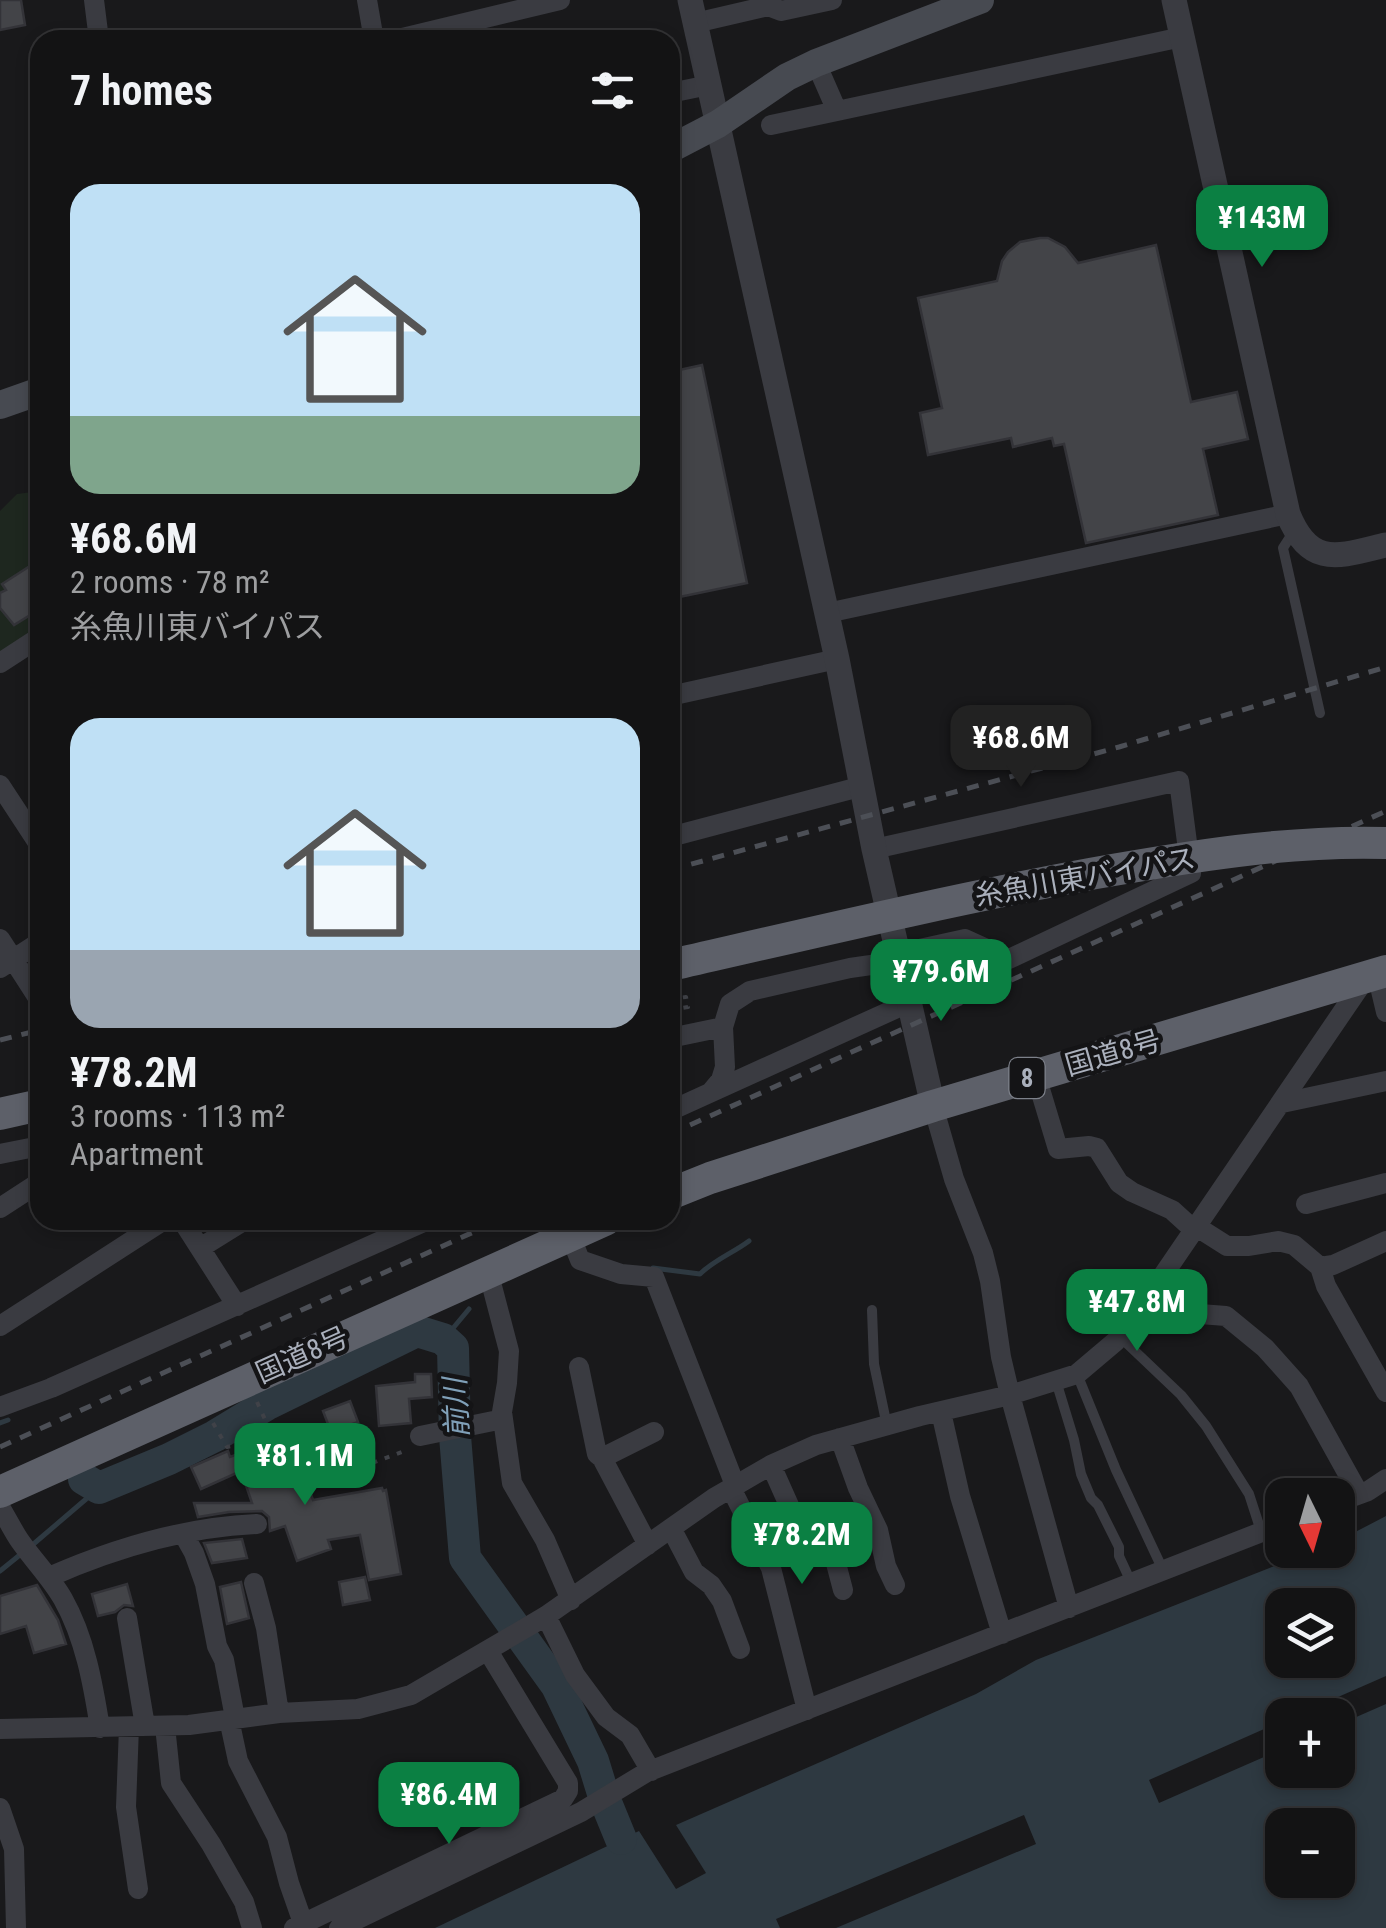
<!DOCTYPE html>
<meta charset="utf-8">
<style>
body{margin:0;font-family:"Roboto Condensed","Noto Sans JP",sans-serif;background:#1c1c1d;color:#f1f3f6;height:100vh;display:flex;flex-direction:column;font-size:38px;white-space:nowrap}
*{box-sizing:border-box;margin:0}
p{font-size:32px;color:#9d9ea0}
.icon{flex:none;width:55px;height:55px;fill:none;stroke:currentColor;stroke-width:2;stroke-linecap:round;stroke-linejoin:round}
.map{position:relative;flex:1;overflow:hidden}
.drawer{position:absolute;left:30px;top:30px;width:650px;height:1200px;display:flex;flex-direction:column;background:#131314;border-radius:30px;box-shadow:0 5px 15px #0003,0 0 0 2px #323234}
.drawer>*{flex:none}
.needle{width:65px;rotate:175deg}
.controls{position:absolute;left:1265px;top:1478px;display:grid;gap:20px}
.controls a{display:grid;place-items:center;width:90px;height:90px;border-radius:20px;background:#131314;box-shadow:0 5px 15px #0003,0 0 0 2px #323234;font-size:50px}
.price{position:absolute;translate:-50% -85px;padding:0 22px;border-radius:20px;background:#0b8043;color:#fff;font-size:32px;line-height:65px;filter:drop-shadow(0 2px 5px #0008)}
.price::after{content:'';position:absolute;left:50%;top:60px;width:30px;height:22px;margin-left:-15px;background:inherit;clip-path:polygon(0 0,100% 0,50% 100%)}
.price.on{background:#222;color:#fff}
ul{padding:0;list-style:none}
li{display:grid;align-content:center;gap:20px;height:530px;padding:0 40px}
li span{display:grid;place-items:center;height:310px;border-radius:30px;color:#555}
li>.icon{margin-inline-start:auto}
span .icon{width:180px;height:180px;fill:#fffc;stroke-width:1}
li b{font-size:42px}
h2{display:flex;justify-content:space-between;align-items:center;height:120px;padding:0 40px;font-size:42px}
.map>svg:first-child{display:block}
</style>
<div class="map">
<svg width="1386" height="1928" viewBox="0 0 1386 1928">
<rect width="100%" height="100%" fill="#19191b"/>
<path fill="#1e271f" d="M40 491V646L0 665V511L17 494Z"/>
<path fill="#2e3941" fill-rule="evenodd" d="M1386 1516V1928H435L639 1831 676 1889 706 1873 676 1825 976 1694 1036 1660 1315 1550H1338V1541ZM1282 1605H1338V1660H1282ZM1282 1715H1338V1770H1282ZM1282 1825H1338V1880H1282Z"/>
<path fill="#19191b" d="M1386 1676V1704L1338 1725V1715H1297Z
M1282 1721V1749L1159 1803 1149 1780Z
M1024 1815 1036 1844 836 1928H780L776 1919Z"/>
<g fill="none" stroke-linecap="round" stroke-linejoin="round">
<path stroke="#2e3941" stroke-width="5" d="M653 1268 700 1274C714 1260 733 1253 749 1241
M447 1343 449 1333 469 1309
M0 1423 8 1420
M30 1547 99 1488
M0 1571 21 1554"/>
<path stroke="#2e3941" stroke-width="32" d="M84 1479 99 1488 169 1459 215 1436 266 1405 417 1331 443 1339 453 1348 455 1436 465 1558 557 1686 593 1761 605 1800 621 1839"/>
</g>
<path fill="#434448" stroke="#333338" stroke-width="2.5" d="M0 0H21L25 25 0 30Z
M1040 238H1048L1065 247 1078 263 1156 245 1191 402 1237 392 1248 439 1203 449 1218 515 1086 543 1064 444 1054 446 1052 438 1013 447 1011 438 928 455 920 413 942 408 918 298 997 281 1002 261 1008 252 1020 242Z
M702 365 747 583 670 599V372Z
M30 566 40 581V609L14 625 0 608V593L6 590 2 584Z
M415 1374H431L432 1397 409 1399 411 1423 379 1426 376 1386 415 1382Z
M350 1401 358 1422 331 1432 323 1411Z
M285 1445 300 1486 307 1483 313 1500 382 1488 383 1491 386 1490 401 1574 369 1580 360 1535 328 1540 331 1549 297 1561 285 1526 270 1531 269 1517 262 1511 229 1512 198 1517 194 1503H252L241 1471 201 1489 191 1467 228 1451 230 1457 260 1446 263 1453Z
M242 1539 247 1558 212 1563 204 1543Z
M365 1577 370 1600 343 1605 339 1582Z
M241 1582 249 1618 227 1624 220 1587Z
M127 1584 133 1606 124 1605 115 1612 98 1616 92 1594Z
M37 1585 58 1620 66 1644 34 1653 26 1626 0 1634V1596Z"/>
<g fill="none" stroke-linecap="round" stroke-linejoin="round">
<path stroke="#404248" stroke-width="4" stroke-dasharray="5 8" stroke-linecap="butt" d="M670 999 686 997 688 1007 670 1010
M257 1402 273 1437 301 1435 327 1443 350 1455 375 1462 407 1450
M213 1423 227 1447 273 1437"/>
<path stroke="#3a3b41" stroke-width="10" d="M1294 531 1283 548 1320 713
M872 1310 874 1364 887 1426
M1119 1336 1181 1395 1206 1426 1249 1494 1261 1531
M1077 1374 1116 1470 1163 1570
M1056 1381 1074 1440 1081 1474 1091 1498 1098 1505 1119 1547V1556L1131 1582"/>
<path stroke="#3a3b41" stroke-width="20" d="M94 0 99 40
M367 0 374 40
M695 23 768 6 781 11 832 0
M394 40 560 0
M816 63 837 111 1182 37
M670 93 709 85
M771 125 837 111
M827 613 1288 514
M0 663 40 637
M670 696 837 659
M0 785 40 846
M670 837 863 786
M0 939 40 1001
M0 968 40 942
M1377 974 1386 1012
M670 1038 723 1027
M1036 1076 1058 1149 1089 1146 1097 1148 1119 1183 1132 1192 1172 1210 1194 1230
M711 1092 721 1080 725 1067 723 1027 730 1004 750 991 850 968 885 963 897 954 965 939 1009 959 1191 873 1179 781 874 849
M1282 1103 1386 1081
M933 1106 954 1179 983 1253 990 1281 1001 1357 1010 1395 1069 1608
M670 1111 908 1003
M0 1154 40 1146
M1306 1204 1386 1183
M0 1208 40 1182
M182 1220 237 1306
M1197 1227 1227 1246H1249L1278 1241 1294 1245 1320 1267 1333 1265 1386 1241
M570 1235 580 1260 621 1274 654 1277 735 1485
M200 1248 245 1220
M1320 1267 1326 1286 1386 1392
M488 1271 509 1351 507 1383 502 1412 512 1483 545 1540 571 1600
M1153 1290 1187 1313 1226 1316 1265 1348 1299 1386 1359 1494
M0 1326 164 1220
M579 1367 597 1454 602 1458 648 1545
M0 1407 51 1388 428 1220
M941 1412 960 1496 1002 1634
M420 1436 503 1419
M840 1438 858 1488 878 1530 886 1566 895 1585
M602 1458 654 1432
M771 1465 796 1521 823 1539 832 1548 843 1590
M731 1488 771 1568 807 1710
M1338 1502 1368 1491 1386 1479
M0 1507C7 1518 13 1531 20 1541 34 1561 51 1578 63 1599 85 1638 93 1684 100 1728
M671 1528 694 1572 711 1585 722 1601 740 1649
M184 1535 194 1553 205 1584 217 1646 224 1660 235 1718
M49 1577C115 1548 185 1527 257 1524
M254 1583 266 1628 279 1713
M546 1616 575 1675 606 1717 630 1735 651 1771
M127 1618 145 1726
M229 1719 238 1761 277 1837 289 1883 303 1923
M165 1726 171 1783 211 1844 244 1902 252 1928
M129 1727 126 1807 138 1889
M0 1729 189 1725 279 1713 358 1709 411 1695 546 1616 714 1498 771 1465 816 1445 920 1416 1010 1395 1077 1374 1116 1341 1153 1290 1365 979
M0 1808 14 1849 16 1928
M294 1928 563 1799 568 1791V1783L488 1651
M339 1928 581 1812 647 1772 1282 1524"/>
<path stroke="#3a3b41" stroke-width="25" d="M690 0 837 659 874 849 933 1106
M1174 0 1288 514C1310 569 1339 556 1386 545"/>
<path stroke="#474a51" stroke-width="28" d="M670 149 718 124 787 77 816 63 980 0
M0 405 40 391"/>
<path stroke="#5d6069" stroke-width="32" d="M0 1114 40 1105
M670 1194 710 1178 933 1106 1386 971
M0 1492 605 1220"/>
<path stroke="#4c4f56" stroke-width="5" stroke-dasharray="12 10" stroke-linecap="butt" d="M670 870 1119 747 1386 667
M0 1040 40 1030
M670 1134 1386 811
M0 1447 500 1220"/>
<path stroke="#5d6069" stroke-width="32" d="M671 965C811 933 950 900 1090 874 1187 857 1287 840 1386 843"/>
</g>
<g text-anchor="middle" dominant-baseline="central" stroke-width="9" stroke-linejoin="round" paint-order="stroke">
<rect fill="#141416" stroke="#7d818a" stroke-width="2.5" x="1009.5" y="1058" width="35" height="40" rx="8"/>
<g font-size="25" font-weight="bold" fill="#aab0bc">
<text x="1027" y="1078">8</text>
</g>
<g font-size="28" fill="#aab0bc" stroke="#141416">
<text transform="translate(1085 877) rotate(-10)">糸魚川東バイパス</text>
<text transform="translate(1113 1053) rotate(-16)">国道8号</text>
<text transform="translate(302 1355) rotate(-24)">国道8号</text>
</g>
<g font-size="30" font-style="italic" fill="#80a0b8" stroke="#141416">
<text transform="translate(456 1408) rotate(-93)">前川</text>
</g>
</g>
</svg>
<div class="controls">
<a><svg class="needle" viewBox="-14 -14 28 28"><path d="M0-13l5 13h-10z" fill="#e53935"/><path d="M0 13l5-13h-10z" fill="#9d9ea0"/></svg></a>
<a><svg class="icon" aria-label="layers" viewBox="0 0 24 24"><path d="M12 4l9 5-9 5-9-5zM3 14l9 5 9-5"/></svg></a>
<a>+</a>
<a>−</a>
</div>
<b class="price" style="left:1262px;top:270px">¥143M</b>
<b class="price on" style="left:1021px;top:790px">¥68.6M</b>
<b class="price" style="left:941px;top:1024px">¥79.6M</b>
<b class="price" style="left:1137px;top:1354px">¥47.8M</b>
<b class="price" style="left:305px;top:1508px">¥81.1M</b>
<b class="price" style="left:802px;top:1587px">¥78.2M</b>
<b class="price" style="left:449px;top:1847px">¥86.4M</b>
<section class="drawer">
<h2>7 homes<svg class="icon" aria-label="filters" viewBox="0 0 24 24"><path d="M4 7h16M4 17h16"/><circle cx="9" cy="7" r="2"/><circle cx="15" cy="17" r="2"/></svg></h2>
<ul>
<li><span style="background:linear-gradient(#bfe0f5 75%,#7fa58c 0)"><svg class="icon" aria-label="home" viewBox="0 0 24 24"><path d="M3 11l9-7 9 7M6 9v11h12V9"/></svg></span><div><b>¥68.6M</b><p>2 rooms · 78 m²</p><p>糸魚川東バイパス</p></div></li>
<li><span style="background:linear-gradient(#bfe0f5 75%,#9aa5b1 0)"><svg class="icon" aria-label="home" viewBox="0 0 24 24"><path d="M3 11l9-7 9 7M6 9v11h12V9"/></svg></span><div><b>¥78.2M</b><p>3 rooms · 113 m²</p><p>Apartment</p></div></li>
</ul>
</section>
</div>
